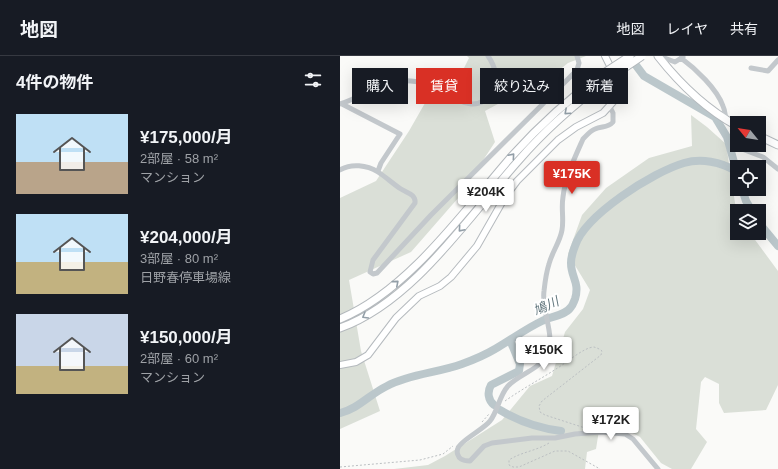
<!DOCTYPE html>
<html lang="ja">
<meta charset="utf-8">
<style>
body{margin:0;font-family:Helvetica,"Noto Sans JP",sans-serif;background:#242831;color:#f1f3f6;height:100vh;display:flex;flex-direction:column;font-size:15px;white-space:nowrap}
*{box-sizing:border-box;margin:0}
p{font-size:13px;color:#9ea1a6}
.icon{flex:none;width:22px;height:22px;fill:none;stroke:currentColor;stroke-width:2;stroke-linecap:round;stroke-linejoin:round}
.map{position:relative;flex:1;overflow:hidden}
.drawer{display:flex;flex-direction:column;background:#171b24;width:340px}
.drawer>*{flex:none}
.top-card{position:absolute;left:12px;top:12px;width:366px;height:36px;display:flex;gap:8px}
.needle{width:26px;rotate:300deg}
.tools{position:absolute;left:390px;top:60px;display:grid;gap:8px}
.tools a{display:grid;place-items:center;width:36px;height:36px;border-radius:0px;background:#171b24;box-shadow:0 4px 16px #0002;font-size:20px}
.price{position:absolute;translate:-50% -34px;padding:0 9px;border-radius:4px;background:#fff;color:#222;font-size:13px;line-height:26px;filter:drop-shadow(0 1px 2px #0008)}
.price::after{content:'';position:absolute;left:50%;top:24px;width:12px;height:9px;margin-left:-6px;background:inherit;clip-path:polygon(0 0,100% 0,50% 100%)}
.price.current{background:#d93025;color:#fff}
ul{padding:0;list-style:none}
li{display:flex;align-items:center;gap:12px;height:100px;padding:0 16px}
li span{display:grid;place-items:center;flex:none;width:112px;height:80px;border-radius:0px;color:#555}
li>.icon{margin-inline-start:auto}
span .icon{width:48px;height:48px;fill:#fffc;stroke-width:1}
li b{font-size:17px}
h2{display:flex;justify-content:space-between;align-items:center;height:48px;padding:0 16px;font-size:17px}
.tag{padding:0 14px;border-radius:0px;background:#171b24;box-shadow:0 4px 16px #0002;font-size:14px;line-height:36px}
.tag.current{background:#d93025;color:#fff}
header{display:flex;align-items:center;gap:24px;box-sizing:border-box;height:56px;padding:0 20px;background:#171b24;border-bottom:1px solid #363941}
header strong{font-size:19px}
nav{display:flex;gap:22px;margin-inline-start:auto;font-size:14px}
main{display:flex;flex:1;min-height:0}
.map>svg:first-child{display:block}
</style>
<header>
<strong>地図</strong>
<nav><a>地図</a><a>レイヤ</a><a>共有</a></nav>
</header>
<main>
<section class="drawer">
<h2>4件の物件<svg class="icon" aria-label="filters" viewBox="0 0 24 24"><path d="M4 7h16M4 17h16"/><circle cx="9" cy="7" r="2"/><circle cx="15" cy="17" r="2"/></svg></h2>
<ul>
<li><span style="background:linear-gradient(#bfe0f5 60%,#b9a48a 0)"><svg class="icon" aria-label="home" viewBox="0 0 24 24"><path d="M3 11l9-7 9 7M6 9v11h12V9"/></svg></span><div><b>¥175,000/月</b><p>2部屋 · 58 m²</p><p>マンション</p></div></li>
<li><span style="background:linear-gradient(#bfe0f5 60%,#c2b280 0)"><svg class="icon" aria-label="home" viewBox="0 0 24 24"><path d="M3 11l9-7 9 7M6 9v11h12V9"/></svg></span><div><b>¥204,000/月</b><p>3部屋 · 80 m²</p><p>日野春停車場線</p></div></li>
<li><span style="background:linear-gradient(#c9d6e8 65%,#c2b280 0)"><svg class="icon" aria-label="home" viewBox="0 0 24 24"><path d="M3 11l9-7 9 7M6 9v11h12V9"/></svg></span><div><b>¥150,000/月</b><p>2部屋 · 60 m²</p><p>マンション</p></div></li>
</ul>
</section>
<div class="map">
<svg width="438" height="413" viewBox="0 0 438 413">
<rect width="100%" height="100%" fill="#fafaf8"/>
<path fill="#dadfd7" d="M127 0H246L228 7 203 27 180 36 145 55 155 86 119 141 71 196 9 224 21 295 40 355 0 373V142L36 125 69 75 89 40 119 22 129 2Z
M351 59 367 71 386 88 397 160V177H410L438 215V329L426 354 384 357 379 347V328L365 321 361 326 356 373 367 386 351 413H332L321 407 300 381 272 366 260 368 256 393 247 396 245 413H54L88 409 105 400 162 364 190 330 212 320 225 276 243 253 250 234 228 198 242 159 266 132 309 102 352 90Z"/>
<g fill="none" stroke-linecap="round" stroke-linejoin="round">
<path stroke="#bbc7cb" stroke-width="8" d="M289 0 304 20 375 61 387 81 397 117
M402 133 406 145 412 155
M419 167 438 190
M154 349C148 344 147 336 151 329L179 315 180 308 170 284
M160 354C180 366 198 372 221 375
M0 357C18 353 30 338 47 330 70 318 97 317 122 308 133 304 145 299 155 293 171 284 185 273 202 265 211 260 225 260 231 251 233 249 234 245 235 243 240 226 231 222 231 207 231 202 233 195 235 190 245 159 313 116 344 107 361 102 381 106 396 115"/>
<g stroke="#b5babe" stroke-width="8">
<path id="major" d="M0 309 16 306 28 299 56 262 79 240 100 230 111 221 137 190 165 141 177 125 218 84 236 71 263 57 273 46 278 33V26L265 0"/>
</g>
<g stroke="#b4b9bd" stroke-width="9">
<path id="highway" d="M318 0C340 28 366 53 397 70
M419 80 438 89
M0 263C68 235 124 155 172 100 200 69 231 41 264 17
M0 272C73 246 129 160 179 104 205 74 236 47 268 23"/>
</g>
<path stroke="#bbbfc2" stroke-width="1" stroke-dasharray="2 2" stroke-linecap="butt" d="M165 345C182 333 199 324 216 313 225 308 244 291 254 291 257 292 260 293 262 295L261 299 202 345 199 350 200 356 205 359 245 372
M142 366 149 358
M209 387C196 395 181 396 169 404V409L173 411H179L215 395H228L260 413
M0 411 80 404 103 398 113 390"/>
<path stroke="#c3c8cc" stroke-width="5" d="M319 0 335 6 343 1
M341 2C356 13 377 33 383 50 385 54 385 59 386 63
M411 12 428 15 438 4
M0 48C21 41 41 27 63 25 71 24 79 26 87 28 108 36 136 65 153 34 159 23 155 10 148 0
M2 48 60 78 41 107 38 115
M270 51 273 57V66C268 72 262 70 255 73 250 75 246 80 243 83 235 101 225 122 223 141 221 152 224 163 222 174 220 186 212 196 209 208 206 217 205 226 204 235 201 257 217 280 206 300 197 315 179 318 168 330 159 340 158 355 150 365 144 373 120 385 118 392 116 396 118 401 121 403 124 405 127 405 130 405L144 390 152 387 192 382H215L235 378 261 376 285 378 293 383 318 413
M400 89 402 93 423 101 438 113
M0 114C11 107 27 109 38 116 46 121 53 128 61 133 67 137 76 138 75 147L33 204 30 216 33 218 37 217 91 159 227 24 237 14 239 7 237 0"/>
<use href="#major" stroke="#fff" stroke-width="6"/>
<use href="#highway" stroke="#fff" stroke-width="7"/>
<g stroke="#b4b9bd" stroke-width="9" stroke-linecap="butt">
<path id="highway-bridge" d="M264 17 290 0
M268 23 302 0"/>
</g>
<use href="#highway-bridge" stroke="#fff" stroke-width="7"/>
</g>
<defs><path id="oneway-chevron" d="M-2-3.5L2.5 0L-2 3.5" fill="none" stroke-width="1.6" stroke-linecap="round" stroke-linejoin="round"/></defs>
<g stroke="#939fa8">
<use href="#oneway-chevron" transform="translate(227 56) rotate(138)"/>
<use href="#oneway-chevron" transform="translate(172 100) rotate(-49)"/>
<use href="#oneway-chevron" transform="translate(121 173) rotate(131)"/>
<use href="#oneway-chevron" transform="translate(56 227) rotate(-41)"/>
<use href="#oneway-chevron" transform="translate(25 260) rotate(150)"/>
</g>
<g text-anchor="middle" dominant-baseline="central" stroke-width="4" stroke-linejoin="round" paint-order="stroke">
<g font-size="13" font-style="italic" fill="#60757c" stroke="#fff">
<text transform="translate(206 250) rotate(-25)">鳩川</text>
</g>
</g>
</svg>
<div class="tools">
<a><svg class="needle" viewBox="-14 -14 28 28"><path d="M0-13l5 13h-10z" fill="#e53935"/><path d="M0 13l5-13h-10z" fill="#9ea1a6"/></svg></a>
<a><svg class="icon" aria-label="locate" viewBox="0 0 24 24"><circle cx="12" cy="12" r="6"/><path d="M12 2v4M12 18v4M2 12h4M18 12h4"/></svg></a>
<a><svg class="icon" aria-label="layers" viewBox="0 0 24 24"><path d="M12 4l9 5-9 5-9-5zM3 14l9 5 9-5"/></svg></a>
</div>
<b class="price current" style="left:232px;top:139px">¥175K</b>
<b class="price" style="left:146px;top:157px">¥204K</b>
<b class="price" style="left:204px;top:315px">¥150K</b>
<b class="price" style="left:271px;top:385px">¥172K</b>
<div class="top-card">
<a class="tag">購入</a>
<a class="tag current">賃貸</a>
<a class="tag">絞り込み</a>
<a class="tag">新着</a>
</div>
</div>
</main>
